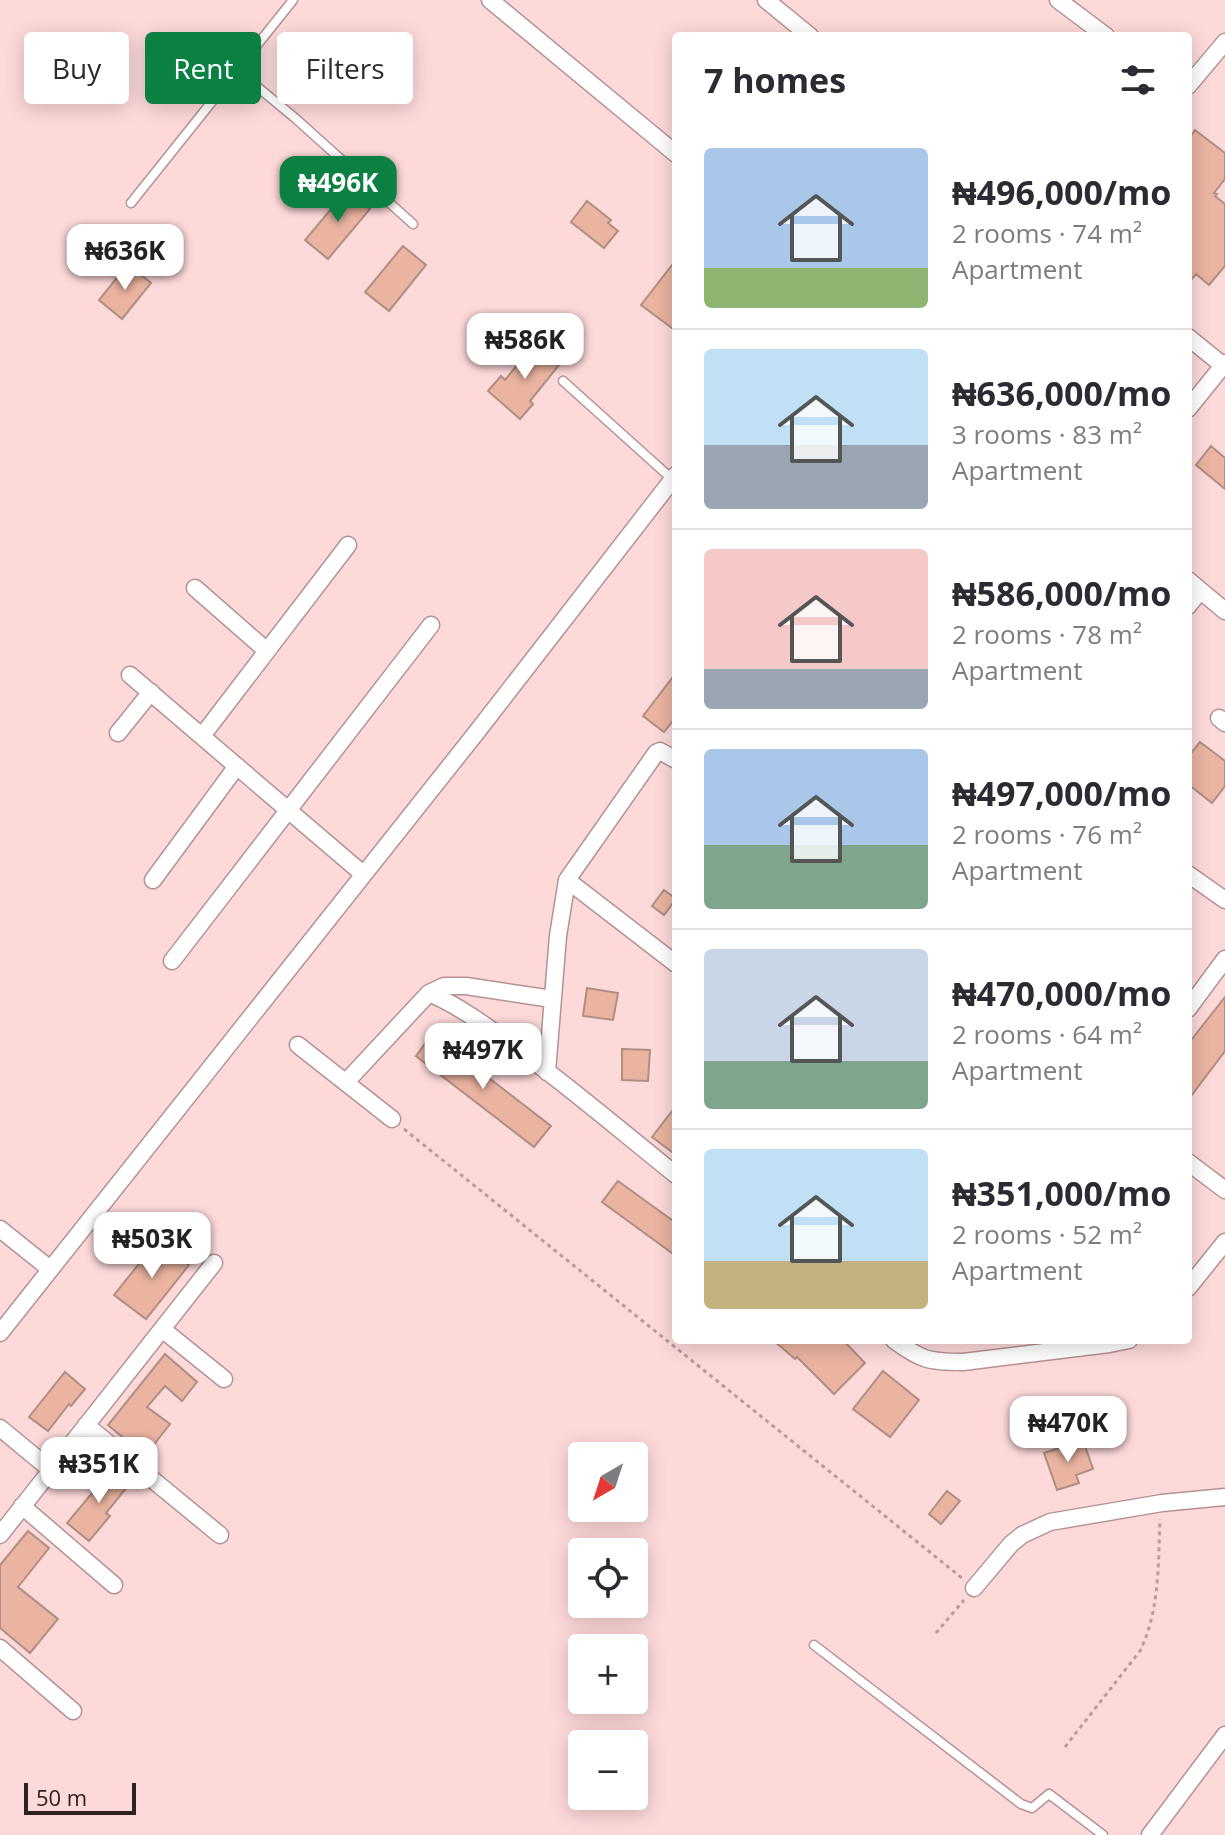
<!DOCTYPE html>
<meta charset="utf-8">
<style>
body{margin:0;font-family:"Open Sans",sans-serif;background:#f7f7f7;color:#2b2b33;height:100vh;display:flex;flex-direction:column;font-size:30px;white-space:nowrap}
*{box-sizing:border-box;margin:0}
p{font-size:26px;color:#7c7c81}
.icon{flex:none;width:44px;height:44px;fill:none;stroke:currentColor;stroke-width:2;stroke-linecap:round;stroke-linejoin:round}
.map{position:relative;flex:1;overflow:hidden}
.drawer{position:absolute;left:672px;top:32px;width:520px;height:1312px;display:flex;flex-direction:column;background:#fff;border-radius:8px;box-shadow:0 4px 20px #0003}
.drawer>*{flex:none}
.banner{position:absolute;left:24px;top:32px;width:528px;height:72px;display:flex;gap:16px}
.needle{width:52px;rotate:219deg}
.buttons{position:absolute;left:568px;top:1442px;display:grid;gap:16px}
.buttons a{display:grid;place-items:center;width:80px;height:80px;border-radius:8px;background:#fff;box-shadow:0 4px 20px #0003;font-size:40px}
.scale{position:absolute;left:24px;bottom:20px;width:112px;box-sizing:border-box;padding-left:8px;border:4px solid #2e2122;border-top:0;font-size:22px;line-height:28px;white-space:nowrap;color:#2e2122;-webkit-text-stroke:6px #fdd9da;paint-order:stroke}
.price{position:absolute;translate:-50% -68px;padding:0 18px;border-radius:16px;background:#fff;color:#222;font-size:26px;line-height:52px;filter:drop-shadow(0 2px 4px #0008)}
.price::after{content:'';position:absolute;left:50%;top:48px;width:24px;height:18px;margin-left:-12px;background:inherit;clip-path:polygon(0 0,100% 0,50% 100%)}
.price.active{background:#0b8043;color:#fff}
ul{padding:0;list-style:none}
li{display:flex;align-items:center;gap:24px;height:200px;padding:0 32px}
li+li{border-top:2px solid #e1e1e2}
li span{display:grid;place-items:center;flex:none;width:224px;height:160px;border-radius:8px;color:#555}
li>.icon{margin-inline-start:auto}
span .icon{width:96px;height:96px;fill:#fffc;stroke-width:1}
li b{font-size:34px}
h2{display:flex;justify-content:space-between;align-items:center;height:96px;padding:0 32px;font-size:34px}
.pill{padding:0 28px;border-radius:8px;background:#fff;box-shadow:0 4px 20px #0003;font-size:28px;line-height:72px}
.pill.active{background:#0b8043;color:#fff}
.map>svg:first-child{display:block}
</style>
<div class="map">
<svg width="1225" height="1835" viewBox="0 0 1225 1835">
<rect width="100%" height="100%" fill="#fdd9da"/>
<path fill="#eab4a0" stroke="#ae8f84" stroke-width="2" d="M1195 130 1225 153V179L1214 193 1217 194 1215 196 1225 204V266L1209 285 1196 274 1188 284V140Z
M347 190 370 209 328 259 305 240Z
M587 201 611 220 608 223 618 231 604 248 571 222Z
M403 246 426 265 389 311 365 292Z
M676 260V331L641 305Z
M128 264 151 283 122 319 99 300Z
M535 343 560 364 530 401 533 404 520 419 488 391 501 376 505 380Z
M1211 446 1225 458V489L1196 465Z
M676 673V717L664 732 643 716Z
M1200 742 1225 761V786L1212 803 1188 784V757Z
M664 890 676 899 664 915 652 906Z
M587 988 618 993 613 1020 583 1016Z
M1225 997V1051L1188 1100V1044Z
M432 1034 551 1126 534 1147 416 1056Z
M622 1049 650 1050 648 1081 622 1080Z
M676 1106V1155L652 1137Z
M618 1181 676 1223V1256L602 1202Z
M158 1240 189 1265 146 1319 114 1295Z
M773 1340H843L865 1363 834 1394 797 1357 795 1359Z
M165 1354 197 1382 182 1401 165 1386 147 1407 170 1424 145 1456 108 1425Z
M883 1371 919 1400 890 1437 853 1409Z
M65 1372 85 1389 71 1406 69 1404 48 1431 29 1417Z
M1083 1440 1093 1469 1076 1475 1079 1483 1057 1490 1044 1453Z
M114 1467 132 1481 106 1513 110 1516 89 1541 67 1523Z
M947 1491 960 1501 941 1524 929 1514Z
M28 1531 49 1548 18 1587 58 1619 30 1653 0 1628V1565Z"/>
<g fill="none" stroke-linecap="round" stroke-linejoin="round">
<g stroke="#b49294" stroke-width="11">
<path id="lane" d="M237 70 295 118 413 224
M131 203 293 0
M563 381 672 479
M814 1645 1021 1804 1032 1808 1049 1794 1103 1835"/>
</g>
<g stroke="#b49294" stroke-width="19">
<path id="street" d="M490 0 676 154
M766 0 810 36
M1058 0 1106 36
M1188 86 1225 42
M1188 337 1225 367
M1188 409 1225 363
M1188 580 1225 611
M195 588 267 651
M1188 606 1200 591
M130 675 363 874
M1219 718 1225 723
M118 733 151 692
M202 736 348 545
M1188 874 1225 900
M153 880 237 766
M567 880 676 964
M172 961 431 625
M429 993C466 1009 495 1033 527 1056 578 1094 626 1135 676 1175
M1188 1009 1225 959
M298 1045 392 1119
M547 1072 558 936 567 880 656 753 660 751 676 760
M346 1082 429 993 444 986H466L552 999
M1188 1162 1225 1190
M0 1229 50 1269
M1188 1288 1225 1242
M162 1329 224 1379
M0 1333 476 733 676 475
M894 1340C921 1360 929 1362 963 1362L1109 1344 1129 1340
M86 1425 220 1535
M0 1428 51 1470
M22 1506 114 1585
M0 1535 214 1263
M974 1588 1011 1544 1022 1535 1050 1522 1162 1503 1225 1497
M0 1648 73 1711
M1150 1835 1225 1735"/>
</g>
<path stroke="#b89c9d" stroke-width="3" stroke-dasharray="4 4" stroke-linecap="butt" d="M404 1129 962 1578
M936 1633 964 1600
M1065 1747 1140 1651C1160 1610 1158 1564 1160 1519"/>
<use href="#lane" stroke="#fff" stroke-width="8"/>
<use href="#street" stroke="#fff" stroke-width="16"/>
</g>
</svg>
<div class="buttons">
<a><svg class="needle" viewBox="-14 -14 28 28"><path d="M0-13l5 13h-10z" fill="#e53935"/><path d="M0 13l5-13h-10z" fill="#7c7c81"/></svg></a>
<a><svg class="icon" aria-label="locate" viewBox="0 0 24 24"><circle cx="12" cy="12" r="6"/><path d="M12 2v4M12 18v4M2 12h4M18 12h4"/></svg></a>
<a>+</a>
<a>−</a>
</div>
<div class="scale">50 m</div>
<b class="price active" style="left:338px;top:224px">₦496K</b>
<b class="price" style="left:125px;top:292px">₦636K</b>
<b class="price" style="left:525px;top:381px">₦586K</b>
<b class="price" style="left:483px;top:1091px">₦497K</b>
<b class="price" style="left:152px;top:1280px">₦503K</b>
<b class="price" style="left:1068px;top:1464px">₦470K</b>
<b class="price" style="left:99px;top:1505px">₦351K</b>
<div class="banner">
<a class="pill">Buy</a>
<a class="pill active">Rent</a>
<a class="pill">Filters</a>
</div>
<section class="drawer">
<h2>7 homes<svg class="icon" aria-label="filters" viewBox="0 0 24 24"><path d="M4 7h16M4 17h16"/><circle cx="9" cy="7" r="2"/><circle cx="15" cy="17" r="2"/></svg></h2>
<ul>
<li><span style="background:linear-gradient(#a9c7e8 75%,#8fb573 0)"><svg class="icon" aria-label="home" viewBox="0 0 24 24"><path d="M3 11l9-7 9 7M6 9v11h12V9"/></svg></span><div><b>₦496,000/mo</b><p>2 rooms · 74 m²</p><p>Apartment</p></div></li>
<li><span style="background:linear-gradient(#bfe0f5 60%,#9aa5b1 0)"><svg class="icon" aria-label="home" viewBox="0 0 24 24"><path d="M3 11l9-7 9 7M6 9v11h12V9"/></svg></span><div><b>₦636,000/mo</b><p>3 rooms · 83 m²</p><p>Apartment</p></div></li>
<li><span style="background:linear-gradient(#f6c9c9 75%,#9aa5b1 0)"><svg class="icon" aria-label="home" viewBox="0 0 24 24"><path d="M3 11l9-7 9 7M6 9v11h12V9"/></svg></span><div><b>₦586,000/mo</b><p>2 rooms · 78 m²</p><p>Apartment</p></div></li>
<li><span style="background:linear-gradient(#a9c7e8 60%,#7fa58c 0)"><svg class="icon" aria-label="home" viewBox="0 0 24 24"><path d="M3 11l9-7 9 7M6 9v11h12V9"/></svg></span><div><b>₦497,000/mo</b><p>2 rooms · 76 m²</p><p>Apartment</p></div></li>
<li><span style="background:linear-gradient(#c9d6e8 70%,#7fa58c 0)"><svg class="icon" aria-label="home" viewBox="0 0 24 24"><path d="M3 11l9-7 9 7M6 9v11h12V9"/></svg></span><div><b>₦470,000/mo</b><p>2 rooms · 64 m²</p><p>Apartment</p></div></li>
<li><span style="background:linear-gradient(#bfe0f5 70%,#c2b280 0)"><svg class="icon" aria-label="home" viewBox="0 0 24 24"><path d="M3 11l9-7 9 7M6 9v11h12V9"/></svg></span><div><b>₦351,000/mo</b><p>2 rooms · 52 m²</p><p>Apartment</p></div></li>
</ul>
</section>
</div>
